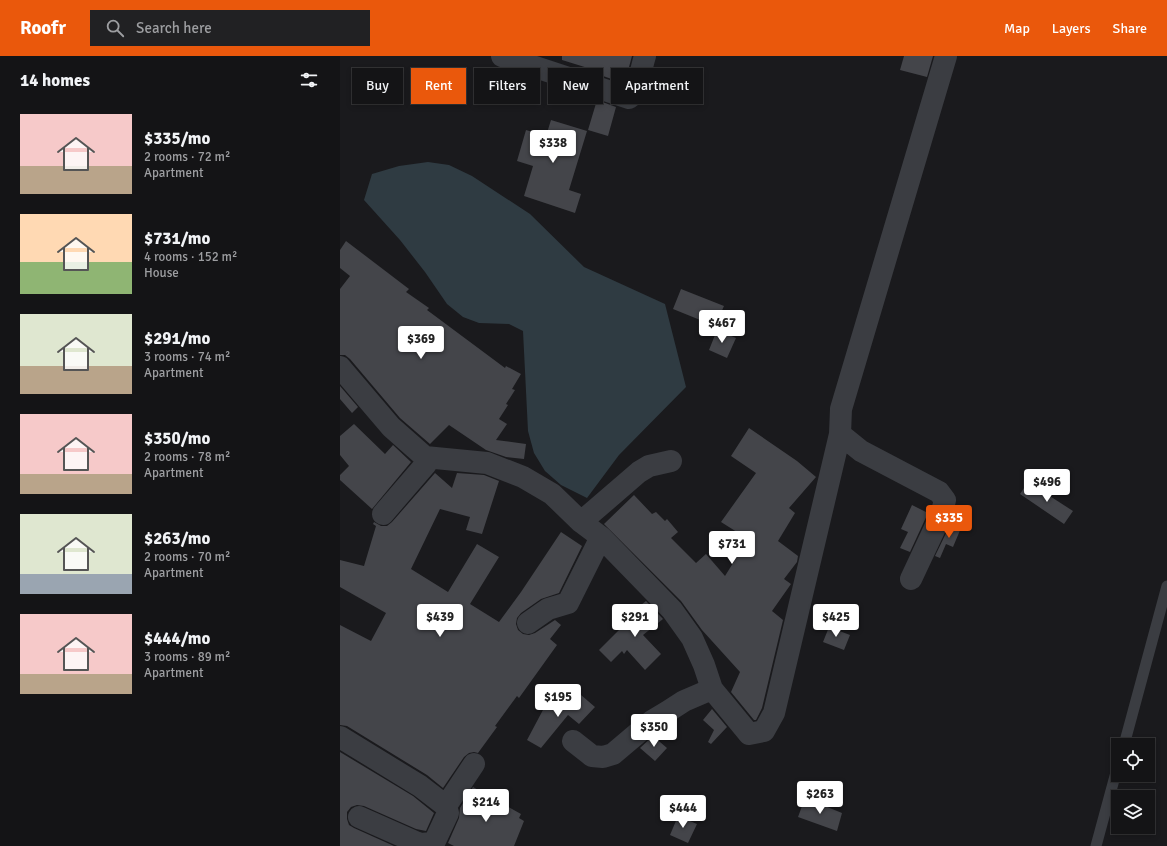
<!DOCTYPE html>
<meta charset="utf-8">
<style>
body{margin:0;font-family:Signika,sans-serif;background:#212123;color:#f1f3f6;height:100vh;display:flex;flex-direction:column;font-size:15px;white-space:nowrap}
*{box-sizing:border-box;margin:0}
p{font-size:13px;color:#9d9ea1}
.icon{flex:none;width:22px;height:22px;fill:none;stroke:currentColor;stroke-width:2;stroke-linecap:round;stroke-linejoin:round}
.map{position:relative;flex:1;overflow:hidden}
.sheet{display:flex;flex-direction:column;background:#141416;width:340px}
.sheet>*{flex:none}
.guide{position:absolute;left:12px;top:12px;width:380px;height:36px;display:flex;gap:8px}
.buttons{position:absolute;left:771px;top:682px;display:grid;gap:8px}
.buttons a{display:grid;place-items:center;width:44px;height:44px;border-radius:0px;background:#141416;box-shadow:0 2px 6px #0003,0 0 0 1px #333335;font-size:20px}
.price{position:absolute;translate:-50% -34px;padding:0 9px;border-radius:4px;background:#fff;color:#222;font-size:13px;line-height:26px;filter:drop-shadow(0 1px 2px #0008)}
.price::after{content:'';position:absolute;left:50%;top:24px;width:12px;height:9px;margin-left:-6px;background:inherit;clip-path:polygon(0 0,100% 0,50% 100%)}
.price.current{background:#ea580c;color:#fff}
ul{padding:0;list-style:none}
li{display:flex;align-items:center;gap:12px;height:100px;padding:0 20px}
li span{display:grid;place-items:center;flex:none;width:112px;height:80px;border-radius:0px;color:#555}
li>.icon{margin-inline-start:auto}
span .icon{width:48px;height:48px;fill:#fffc;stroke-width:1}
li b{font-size:17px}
h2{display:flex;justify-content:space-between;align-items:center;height:48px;padding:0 20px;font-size:17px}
.pill{padding:0 14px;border-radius:0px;background:#141416;box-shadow:0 2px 6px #0003,0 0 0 1px #333335;font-size:14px;line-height:36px}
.pill.current{background:#ea580c;color:#fff}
header{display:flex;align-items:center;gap:24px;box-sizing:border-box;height:56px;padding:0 20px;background:#ea580c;color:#fff}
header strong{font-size:19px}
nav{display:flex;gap:22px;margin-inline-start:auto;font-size:14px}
.search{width:280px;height:36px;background:#212123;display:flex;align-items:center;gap:10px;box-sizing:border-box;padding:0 14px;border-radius:0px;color:#9d9ea1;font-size:15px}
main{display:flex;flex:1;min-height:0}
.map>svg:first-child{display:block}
</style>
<header>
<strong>Roofr</strong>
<div class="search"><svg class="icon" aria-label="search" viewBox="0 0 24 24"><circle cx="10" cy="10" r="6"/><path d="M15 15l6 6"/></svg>Search here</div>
<nav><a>Map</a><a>Layers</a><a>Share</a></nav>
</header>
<main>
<section class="sheet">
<h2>14 homes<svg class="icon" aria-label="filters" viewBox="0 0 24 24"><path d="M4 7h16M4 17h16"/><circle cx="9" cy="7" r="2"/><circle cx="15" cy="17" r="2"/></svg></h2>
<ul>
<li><span style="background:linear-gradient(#f6c9c9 65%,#b9a48a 0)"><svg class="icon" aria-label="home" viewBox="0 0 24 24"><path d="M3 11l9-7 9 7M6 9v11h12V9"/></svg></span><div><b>$335/mo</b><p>2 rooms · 72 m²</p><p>Apartment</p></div></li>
<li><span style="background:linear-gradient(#ffd9b3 60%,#8fb573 0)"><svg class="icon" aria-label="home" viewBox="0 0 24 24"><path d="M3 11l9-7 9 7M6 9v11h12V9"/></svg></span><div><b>$731/mo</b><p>4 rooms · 152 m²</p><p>House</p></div></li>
<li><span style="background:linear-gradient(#dfe7d0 65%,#b9a48a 0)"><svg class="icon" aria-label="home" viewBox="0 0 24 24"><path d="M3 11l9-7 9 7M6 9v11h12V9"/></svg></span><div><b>$291/mo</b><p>3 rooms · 74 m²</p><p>Apartment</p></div></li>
<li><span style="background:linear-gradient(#f6c9c9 75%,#b9a48a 0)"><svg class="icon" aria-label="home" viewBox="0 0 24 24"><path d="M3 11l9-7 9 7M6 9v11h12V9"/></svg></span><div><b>$350/mo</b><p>2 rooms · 78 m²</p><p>Apartment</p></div></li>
<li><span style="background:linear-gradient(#dfe7d0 75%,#9aa5b1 0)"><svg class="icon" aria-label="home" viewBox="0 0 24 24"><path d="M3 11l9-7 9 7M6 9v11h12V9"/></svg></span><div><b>$263/mo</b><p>2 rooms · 70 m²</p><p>Apartment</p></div></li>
<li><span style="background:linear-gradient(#f6c9c9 75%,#b9a48a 0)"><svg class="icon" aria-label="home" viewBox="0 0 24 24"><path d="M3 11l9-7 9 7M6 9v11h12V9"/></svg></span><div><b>$444/mo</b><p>3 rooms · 89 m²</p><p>Apartment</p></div></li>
</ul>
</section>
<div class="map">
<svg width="827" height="790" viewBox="0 0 827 790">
<rect width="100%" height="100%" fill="#1a1a1d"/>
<path fill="#2f3b42" d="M88 106 109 109 132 120 190 158 244 211 325 248 346 331 279 399 247 442 221 429 205 415 194 397 188 375 183 275 169 268 139 267 123 261 107 248 85 216 60 184 24 144 32 118 59 110Z"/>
<path fill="#44454a" d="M222 0H292L286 22 284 21 283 27 263 20 264 17 222 4Z
M564 0H593L587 21 560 14Z
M257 44 276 51 268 80 248 74Z
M211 64 247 75 229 134 241 138 235 157 184 140 193 110 177 105 186 74 206 80Z
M6 185 69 233 66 236 89 252 87 254 165 312 166 310 181 318 172 333 175 334 166 348 168 349 159 363 167 368 156 384 186 388 184 403 166 401 146 394 109 369 90 388 60 362 10 303 5 299H0V233L10 220 0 212V194Z
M341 233 384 250 375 270 333 253Z
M377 274 396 282 387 302 369 294Z
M0 330 18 351 12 357 0 343Z
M14 368 45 398 53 389 71 406 32 453 0 424V419L9 410 0 399V380Z
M409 372 457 405 476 421 449 452 455 457 438 485 458 500 457 506 444 523 451 528 432 555 443 564 422 652 416 664H414L391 636 400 616 362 574 341 545 264 468 294 439 312 458 316 456 325 465 327 463 338 476 331 482 356 507 366 498 385 520 408 483 381 466 416 417 391 400Z
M95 417 112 432 117 417 144 419 159 425 142 478 126 474 130 461 100 453 71 513 108 536 137 488 159 501 130 548 159 566 181 536 221 476 242 490 219 537 201 543 181 557 177 562 176 568 178 574 183 578 189 579 195 577 215 564 221 569 210 583 217 589 179 642 177 640 155 670 157 671 138 697 134 696 129 697 124 701 103 732 87 719 7 670 0 669V569L31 585 46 557 0 531V504L24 510 36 470 33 468 34 466 41 470H47L52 466Z
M688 426 733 455 724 468 680 438Z
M572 449 588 457 570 496 560 492 568 476 561 473Z
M611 467 621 472 613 491 606 488 600 502 595 500Z
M306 545 323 563 303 579 321 598 305 614 287 594 284 598 282 595 271 606 259 594 298 555 296 553Z
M489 571 510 579 504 594 483 586Z
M212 637 228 652 241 639 255 651 239 668 228 659 201 692 187 684Z
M372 653 387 671 371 688 368 686 374 674 363 664Z
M313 680 327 692 315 705 300 692Z
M0 696 73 740 94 757 86 775 76 773 24 750 17 749 11 751 7 756V763L9 769 14 772 54 790H0Z
M133 731 181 758 179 762 184 765 174 790H114L108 787 119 762 120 752Z
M465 742 502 757 497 775 458 761Z
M338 760 357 768 348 787 330 779Z"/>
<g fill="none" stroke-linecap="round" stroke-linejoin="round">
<path stroke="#3b3d42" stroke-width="11" d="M784 689 827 530
M756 790 778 709"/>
<path stroke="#3b3d42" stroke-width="22" d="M162 0 289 42C297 37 302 9 305 0
M0 311 51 371 85 401 147 407 183 421 212 438 241 466 261 481 332 554 352 582 364 609 372 633 409 678 424 675 434 657 500 378
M43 458 86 408 85 401
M241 466 299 416 309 410 331 405
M571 523 601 459 605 444 599 436 521 395 500 378 501 353 606 0
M188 567 208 553 228 547 261 481
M0 681 80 730 106 750 108 757 94 787 80 788 79 790
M233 685 252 700 263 701 273 698 312 665 327 656 344 645 372 633
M106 750 134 708
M19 761 80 788"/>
</g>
</svg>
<div class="buttons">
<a><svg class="icon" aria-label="locate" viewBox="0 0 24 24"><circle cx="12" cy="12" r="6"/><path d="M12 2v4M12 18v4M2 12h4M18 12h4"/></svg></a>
<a><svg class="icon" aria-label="layers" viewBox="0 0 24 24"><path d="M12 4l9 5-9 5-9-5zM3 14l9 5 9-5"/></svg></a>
</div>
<b class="price" style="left:213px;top:108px">$338</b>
<b class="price" style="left:382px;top:288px">$467</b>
<b class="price" style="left:81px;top:304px">$369</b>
<b class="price" style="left:707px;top:447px">$496</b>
<b class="price current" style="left:609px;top:483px">$335</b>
<b class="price" style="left:392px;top:509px">$731</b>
<b class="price" style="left:100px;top:582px">$439</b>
<b class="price" style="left:295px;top:582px">$291</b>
<b class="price" style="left:496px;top:582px">$425</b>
<b class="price" style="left:218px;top:662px">$195</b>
<b class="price" style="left:314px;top:692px">$350</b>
<b class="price" style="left:480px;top:759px">$263</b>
<b class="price" style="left:146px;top:767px">$214</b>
<b class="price" style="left:343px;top:773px">$444</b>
<div class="guide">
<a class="pill">Buy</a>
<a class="pill current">Rent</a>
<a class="pill">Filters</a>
<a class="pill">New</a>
<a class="pill">Apartment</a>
</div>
</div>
</main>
